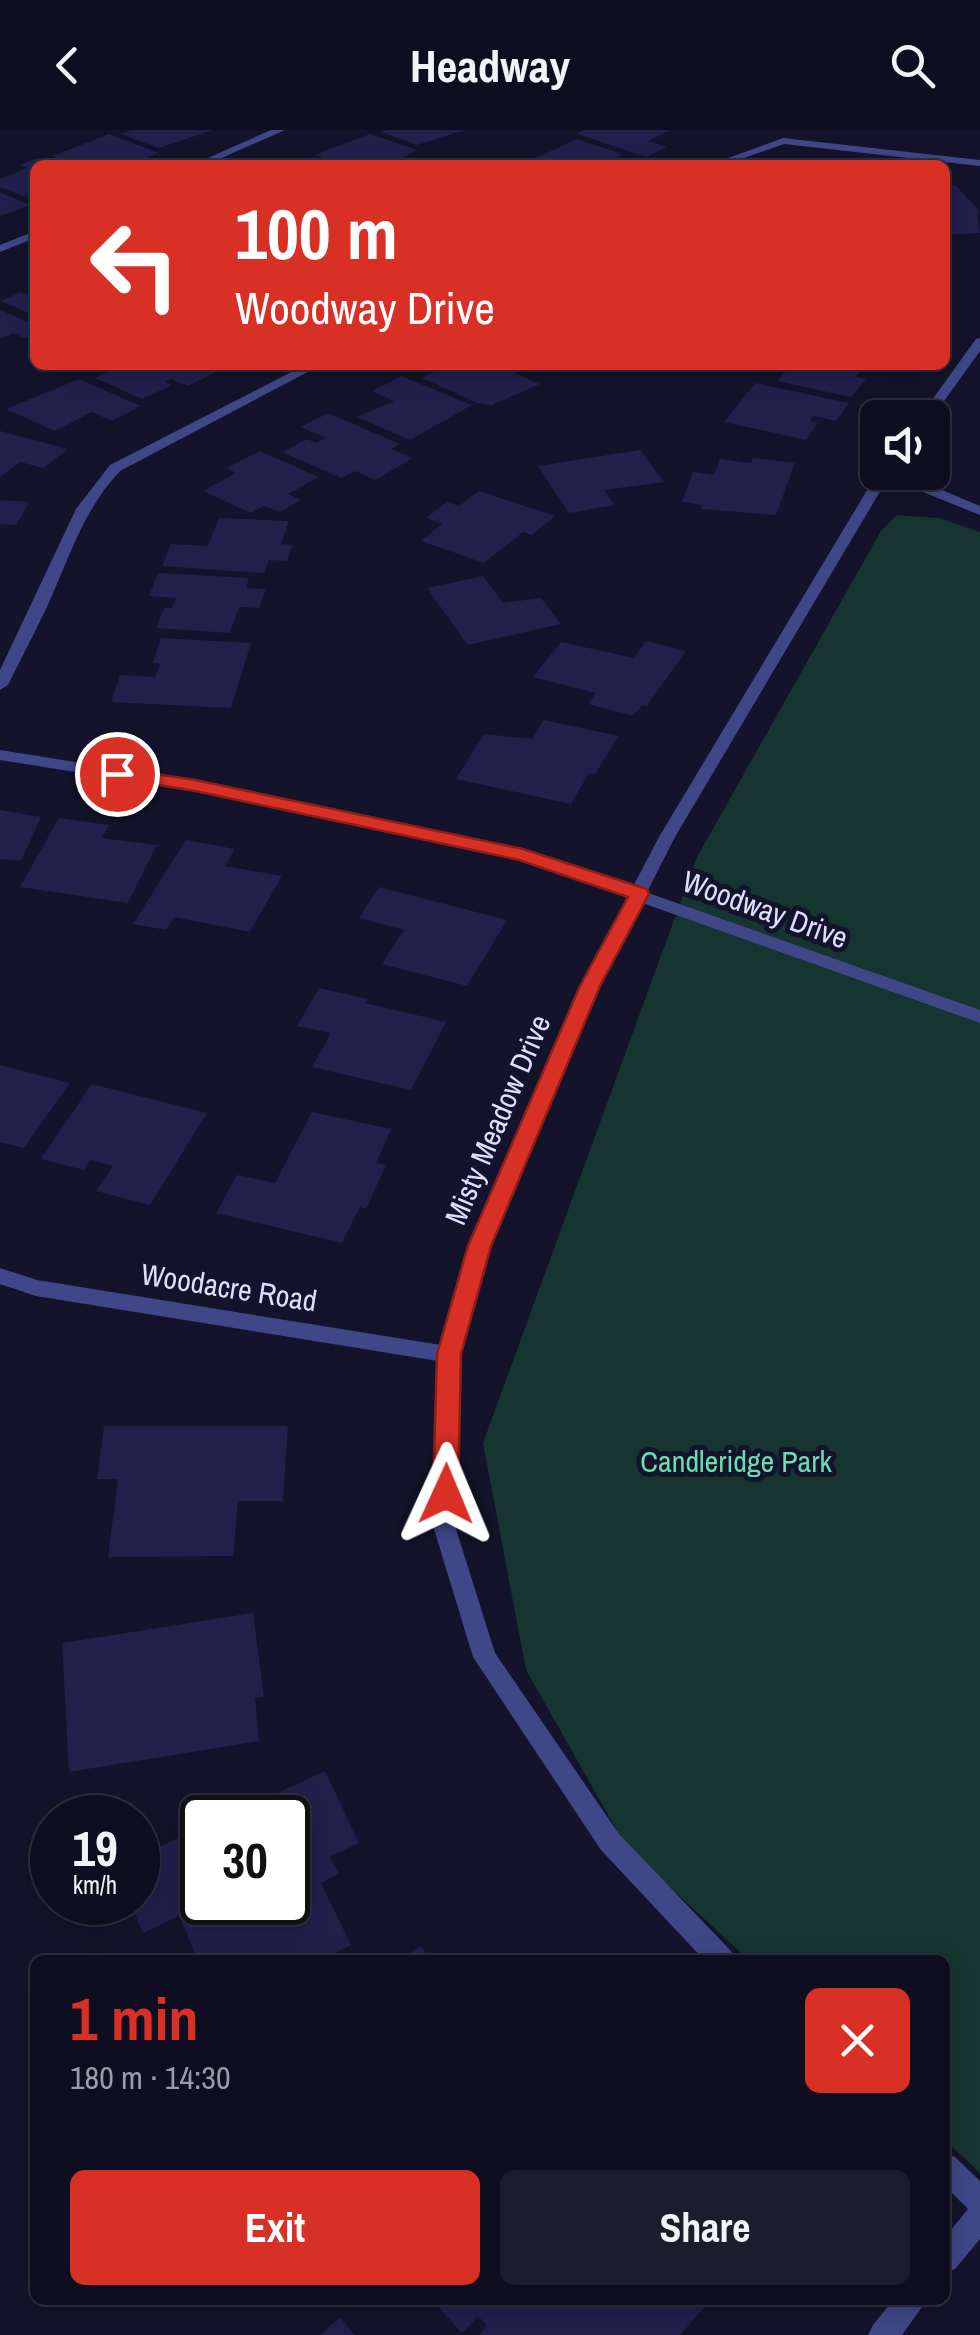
<!DOCTYPE html>
<meta charset="utf-8">
<style>
body{margin:0;font-family:"Archivo Narrow",sans-serif;background:#1c1c2d;color:#f1f3f6;height:100vh;display:flex;flex-direction:column;font-size:38px;white-space:nowrap}
*{box-sizing:border-box;margin:0}
p{font-size:32px;color:#9b9ca5}
.icon{flex:none;width:55px;height:55px;fill:none;stroke:currentColor;stroke-width:2;stroke-linecap:round;stroke-linejoin:round}
.map{position:relative;flex:1;overflow:hidden}
.panel{position:absolute;left:30px;top:1825px;width:920px;height:350px;display:flex;flex-direction:column;background:#0e0e20;border-radius:15px;box-shadow:0 5px 25px #0003,0 0 0 2px #2e2e3e}
.panel>*{flex:none}
.guide{position:absolute;left:30px;top:30px;width:920px;height:210px;border-radius:15px;box-shadow:0 5px 25px #0003,0 0 0 2px #2e2e3e;background:#d93025;color:#fff;overflow:hidden}
.tools{position:absolute;left:860px;top:270px;display:grid;gap:20px}
.tools a{display:grid;place-items:center;width:90px;height:90px;border-radius:15px;background:#0e0e20;box-shadow:0 5px 25px #0003,0 0 0 2px #2e2e3e;font-size:50px}
.speed{position:absolute;left:30px;top:1665px;display:flex;gap:20px;font-size:50px;font-weight:700;text-align:center}
.speed>*{display:grid;place-content:center;width:130px;height:130px;border-radius:50%;background:#0e0e20;box-shadow:0 5px 25px #0003,0 0 0 2px #2e2e3e;line-height:1}
.speed small{font-size:25px;font-weight:400}
.speed .limit{border:5px solid #111;border-radius:15px;background:#fff;color:#111}
.pin{position:absolute;display:grid;place-items:center;width:85px;height:85px;color:#fff;margin:-42px;border:5px solid #fff;border-radius:50%;box-shadow:0 2px 10px #0007}
.me{position:absolute;width:110px;margin:-55px;rotate:1deg;stroke-linejoin:round;filter:drop-shadow(0 0 8px #0008)}
.turn{display:flex;align-items:center;gap:35px;height:210px;padding:0 40px;font-size:45px}
.turn .icon{width:130px;height:130px;stroke-width:2.5}
.turn b{display:block;font-size:70px;line-height:85px}
.round{display:grid;place-items:center;flex:none;width:105px;height:105px;border-radius:15px;background:#1c1c2d}
.headline{display:flex;align-items:center;justify-content:space-between;height:170px;padding:0 40px}
h1{font-size:60px;font-weight:700;line-height:75px;color:#d93025}
.cta{display:flex;gap:20px;margin-top:auto;padding:20px 40px}
.cta a{flex:1;height:115px;border-radius:15px;background:#d93025;color:#fff;font-size:40px;font-weight:700;line-height:115px;text-align:center}
.cta a+a{background:#1c1c2d;color:#f1f3f6}
header{display:flex;justify-content:space-between;align-items:center;height:130px;padding:0 40px;background:#0e0e20;font-size:45px;font-weight:700}
.map>svg:first-child{display:block}
.green{fill:#163530}
.building{fill:#221f4b}
.lines{fill:none;stroke-linecap:round;stroke-linejoin:round}
.minor{fill:#404788;fill-rule:evenodd}
.tertiary{fill:#404788;fill-rule:evenodd}
.route{fill:#d93025;stroke:#8d1f18;stroke-width:2.5}
.labels{text-anchor:middle;stroke-width:10;stroke-linejoin:round;paint-order:stroke}
.street-label{font-size:30px;fill:#dedffe;stroke:#13132b}
.park-label{font-size:30px;fill:#6bddb0;stroke:#13132b}
</style>
<header><svg class="icon" aria-label="back" viewBox="0 0 24 24"><path d="M15 5l-7 7 7 7"/></svg>Headway<svg class="icon" aria-label="search" viewBox="0 0 24 24"><circle cx="10" cy="10" r="6"/><path d="M15 15l6 6"/></svg></header>
<div class="map">
<svg width="980" height="2205" viewBox="0 0 980 2205">
<rect width="100%" height="100%" fill="#13132b"/>
<polygon class="green" points="897,385 939,388 980,402 980,2043 945,2010 945,1830 749,1830 627,1718 526,1540 483,1313 697,727 881,401"/>
<g class="building">
<polygon points="131,0 213,0 159,18 121,4"/>
<polygon points="386,0 465,0 417,15 381,2"/>
<polygon points="584,0 671,0 648,11 667,17 646,27 577,4"/>
<polygon points="109,4 159,23 133,33 114,29 128,35 75,35 53,26"/>
<polygon points="370,4 417,20 389,35 342,35 314,25"/>
<polygon points="576,9 623,24 604,33 595,31 587,35 528,32"/>
<polygon points="37,28 61,35 35,35 35,64 26,67 0,57 0,49 27,38 19,35"/>
<polygon points="955,55 980,82 977,85 980,103 945,105 945,56"/>
<polygon points="0,62 9,66 31,75 0,86"/>
<polygon points="21,162 28,165 35,162 35,186 1,171"/>
<polygon points="0,180 33,194 29,196 35,198 35,204 24,208 13,203 0,209"/>
<polygon points="122,235 203,235 218,241 188,256 171,249 165,252 172,255 142,269 95,248"/>
<polygon points="448,235 531,235 514,243 540,254 492,275 478,273 422,248"/>
<polygon points="774,235 865,235 855,247 866,249 851,267 777,251 786,241 771,238"/>
<polygon points="401,246 472,275 410,310 357,287 394,271 372,261"/>
<polygon points="79,249 141,276 112,291 92,282 55,301 6,279"/>
<polygon points="755,253 849,273 836,291 813,286 809,291 818,293 806,310 724,292"/>
<polygon points="328,283 400,314 391,319 413,328 375,350 355,341 341,348 282,322 307,309 316,313 326,308 301,297"/>
<polygon points="0,301 68,319 43,338 20,332 0,347"/>
<polygon points="640,320 664,352 604,360 615,375 569,383 538,336"/>
<polygon points="260,321 319,347 288,364 301,370 280,382 264,376 251,383 203,361 236,343 226,338"/>
<polygon points="753,328 795,333 776,385 701,379 702,375 682,372 693,342 714,345 720,329 751,333"/>
<polygon points="479,361 555,386 532,405 523,402 484,433 421,411 442,394 426,388 447,372 459,376"/>
<polygon points="0,370 29,372 16,395 0,394"/>
<polygon points="219,388 289,391 281,414 292,415 287,431 269,430 264,443 162,436 171,414 208,416"/>
<polygon points="158,443 249,448 246,458 266,459 259,478 239,477 230,503 156,498 164,478 172,478 176,468 149,466"/>
<polygon points="483,446 503,473 541,468 561,494 468,515 427,458"/>
<polygon points="161,508 251,513 231,578 111,572 120,545 155,547 160,534 153,533"/>
<polygon points="646,511 686,521 647,576 642,575 633,586 588,574 596,563 533,547 561,512 634,528"/>
<polygon points="544,590 619,606 595,644 589,643 571,674 456,649 484,604 532,609"/>
<polygon points="0,680 41,687 21,731 0,729"/>
<polygon points="59,688 109,695 102,708 157,715 128,773 20,757"/>
<polygon points="186,710 235,719 225,736 282,746 250,802 174,787 166,800 133,794"/>
<polygon points="379,757 507,790 467,856 382,834 404,800 359,788"/>
<polygon points="319,858 368,869 365,873 446,892 411,960 312,937 331,903 297,896"/>
<polygon points="0,935 70,953 24,1018 0,1012"/>
<polygon points="92,954 207,983 150,1075 96,1061 113,1036 90,1030 84,1040 41,1029"/>
<polygon points="312,982 391,999 376,1033 386,1035 366,1079 360,1077 342,1113 216,1083 237,1045 275,1053"/>
<polygon points="104,1296 288,1296 283,1371 238,1371 233,1426 108,1427 118,1349 97,1349"/>
<polygon points="253,1483 264,1567 255,1568 259,1611 69,1642 62,1513"/>
<polygon points="325,1641 359,1713 330,1727 339,1743 321,1753 351,1815 320,1830 198,1830 179,1786 143,1803 130,1772 138,1772 138,1727 202,1697 202,1772 288,1772 288,1688 223,1688"/>
<polygon points="421,1816 430,1830 398,1830"/>
<polygon points="432,2170 711,2170 680,2205 479,2205 487,2196 478,2186 462,2203"/>
<polygon points="340,2187 354,2205 320,2205"/>
</g>
<g class="lines">
<g class="minor">
<polygon points="271,0 285,0 206,35 192,35"/>
<polygon points="783,8 980,30 980,36 784,14 724,35 709,35"/>
<polygon points="35,101 35,108 0,122 0,115"/>
<polygon points="980,208 980,221 932,288 919,288 976,209"/>
<path d="M305,235H321L120,341C88,375 74,414 56,456C42,490 24,522 8,555L0,560V540L76,379L110,335Z"/>
<polygon points="878,342 899,342 980,376 980,385 888,348 675,707 599,856 490,1116 460,1224 456,1399 495,1523 619,1704 731,1821 735,1830 704,1830 601,1720 473,1527 434,1399 438,1231 36,1166 0,1154 0,1138 37,1150 441,1215 470,1116 581,856 659,707"/>
<polygon points="945,2023 955,2027 980,2051 980,2109 955,2139 945,2143 945,2107 968,2079 945,2056"/>
<polygon points="893,2170 927,2170 902,2205 868,2205 873,2195"/>
</g>
<polygon class="tertiary" points="0,620 195,651 529,721 980,880 980,893 519,729 195,661 0,630"/>
</g>
<polygon class="route" points="117,638 195,650 523,719 647,759 649,764 600,856 491,1116 461,1224 458,1364 455,1371 446,1374 437,1371 433,1364 437,1224 468,1116 580,856 628,767 519,730 195,661 111,647 108,644"/>
<g class="labels">
<g class="street-label">
<text transform="translate(765 780) rotate(20)" y="10">Woodway Drive</text>
<text transform="translate(498 990) rotate(-67)" y="10">Misty Meadow Drive</text>
<text transform="translate(229 1158) rotate(9)" y="10">Woodacre Road</text>
</g>
<g class="park-label">
<text x="736" y="1342">Candleridge Park</text>
</g>
</g>
</svg>
<div class="tools">
<a><svg class="icon" aria-label="sound" viewBox="0 0 24 24"><path d="M4 9h4l5-4v14l-5-4H4zM17 9q2 3 0 6"/></svg></a>
</div>
<div class="speed"><div>19<small>km/h</small></div><div class="limit">30</div></div>
<div class="pin" style="left:117px;top:644px;background:#d93025"><svg class="icon" aria-label="arrive" viewBox="0 0 24 24"><path d="M6 21V4h12l-3 4 3 4H6"/></svg></div>
<svg class="me" style="left:446px;top:1364px" viewBox="-20 -20 40 40"><path d="M0-17L14 15 0 8-14 15z" fill="#d93025" stroke="#fff" stroke-width="4"/></svg>
<div class="guide">
<div class="turn"><svg class="icon" aria-label="left" viewBox="0 0 24 24"><path d="M17 20v-9H6M10 6l-5 5 5 5"/></svg><div><b>100 m</b>Woodway Drive</div></div>
</div>
<section class="panel">
<div class="headline"><div><h1>1 min</h1><p>180 m · 14:30</p></div><a class="round" style="background:#d93025;color:#fff"><svg class="icon" aria-label="close" viewBox="0 0 24 24"><path d="M6 6l12 12M18 6L6 18"/></svg></a></div>
<div class="cta"><a>Exit</a><a>Share</a></div>
</section>
</div>
